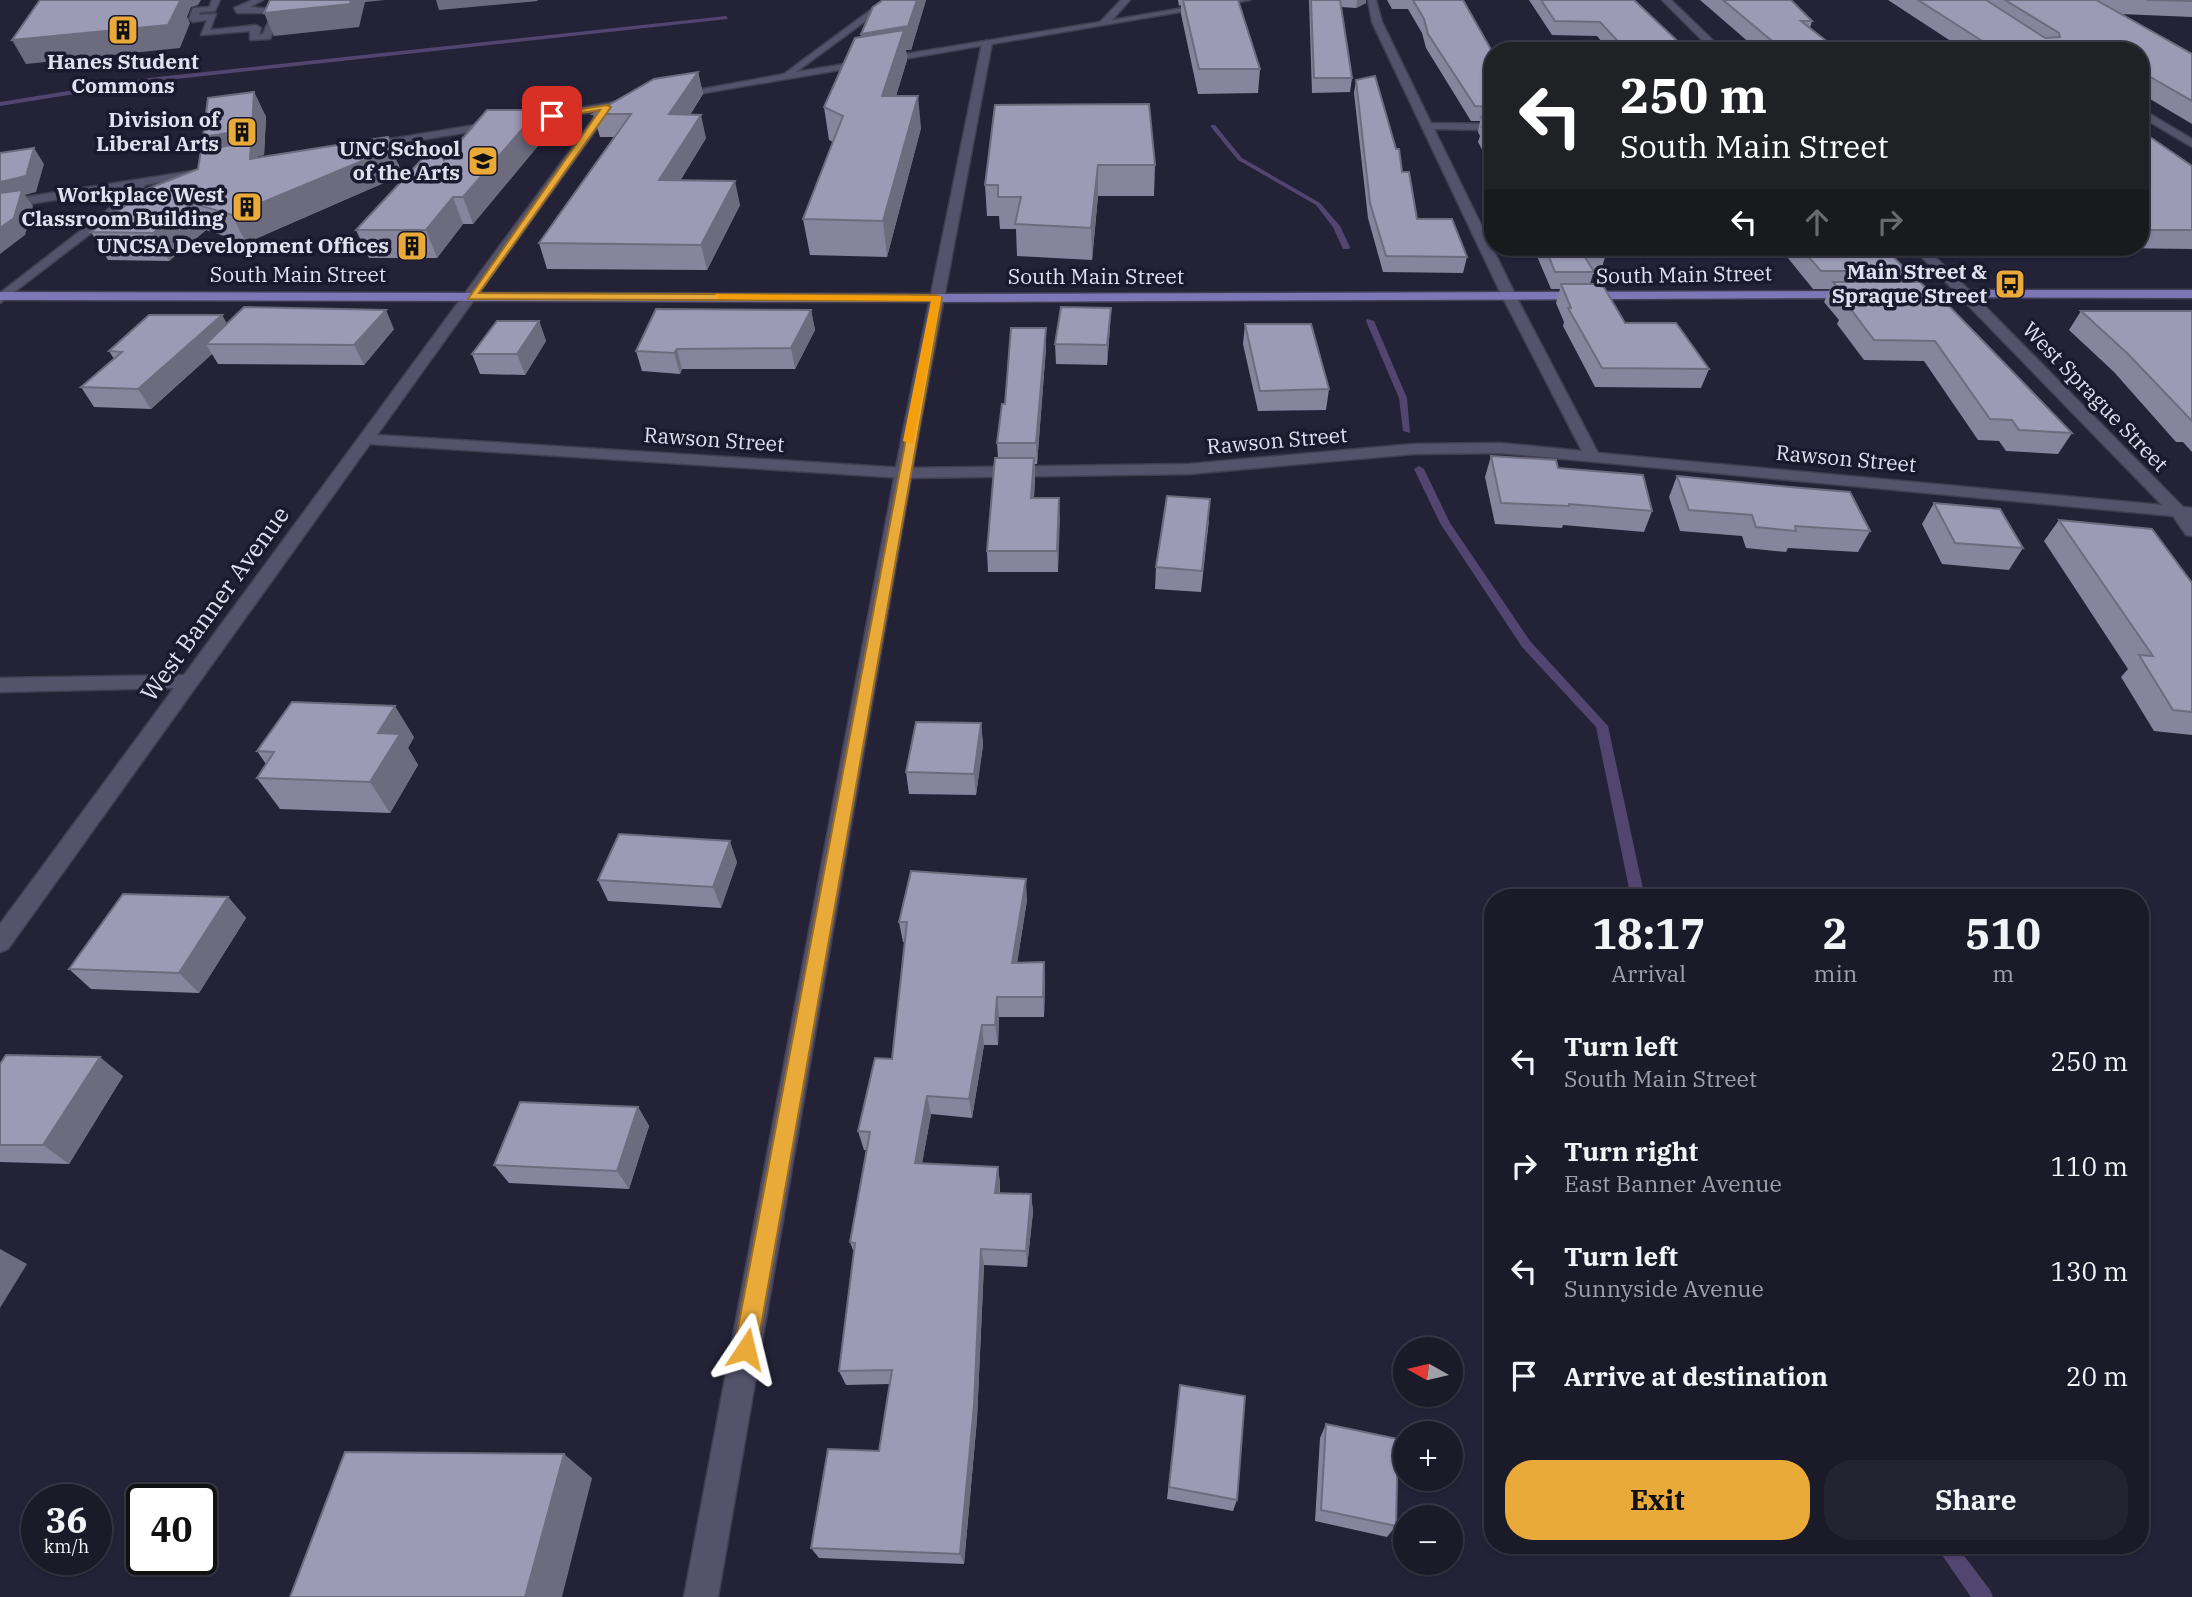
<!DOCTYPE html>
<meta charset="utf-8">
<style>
body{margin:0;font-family:"IBM Plex Serif",serif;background:#242331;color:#f1f3f6;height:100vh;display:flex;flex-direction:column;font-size:26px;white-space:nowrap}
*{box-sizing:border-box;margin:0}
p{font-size:23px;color:#a0a1a8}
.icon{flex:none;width:38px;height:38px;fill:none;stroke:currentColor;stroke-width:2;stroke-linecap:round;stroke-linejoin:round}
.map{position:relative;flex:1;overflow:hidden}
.side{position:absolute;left:1484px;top:889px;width:665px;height:665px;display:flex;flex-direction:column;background:#1b1a29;border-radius:28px;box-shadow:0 2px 5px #0004,0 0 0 2px #393846}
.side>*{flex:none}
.top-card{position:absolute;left:1484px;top:42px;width:665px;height:214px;border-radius:28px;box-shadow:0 2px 5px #0004,0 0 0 2px #393846;background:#202124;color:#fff;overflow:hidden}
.needle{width:46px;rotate:278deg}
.fabs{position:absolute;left:1393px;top:1337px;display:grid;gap:14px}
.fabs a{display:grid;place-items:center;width:70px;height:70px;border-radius:50%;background:#1b1a29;box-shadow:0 2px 5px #0004,0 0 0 2px #393846;font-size:35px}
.speed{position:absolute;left:21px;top:1484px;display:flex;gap:14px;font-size:35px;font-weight:700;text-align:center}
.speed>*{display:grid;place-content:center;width:91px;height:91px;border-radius:50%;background:#1b1a29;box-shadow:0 2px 5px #0004,0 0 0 2px #393846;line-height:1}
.speed small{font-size:18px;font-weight:400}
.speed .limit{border:4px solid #111;border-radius:10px;background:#fff;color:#111}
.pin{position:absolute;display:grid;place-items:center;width:60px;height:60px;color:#fff;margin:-30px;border-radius:14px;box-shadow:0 4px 10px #0006}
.me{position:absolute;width:77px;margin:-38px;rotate:10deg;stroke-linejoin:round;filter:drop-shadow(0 0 5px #0008)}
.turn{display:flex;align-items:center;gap:24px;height:147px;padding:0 21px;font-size:32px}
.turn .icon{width:91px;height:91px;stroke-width:2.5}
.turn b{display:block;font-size:49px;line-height:60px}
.lanes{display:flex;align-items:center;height:66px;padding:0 21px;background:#0003;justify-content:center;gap:35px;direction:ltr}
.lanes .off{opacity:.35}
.eta{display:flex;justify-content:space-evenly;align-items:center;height:119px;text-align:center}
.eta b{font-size:42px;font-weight:700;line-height:49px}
.primary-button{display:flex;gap:14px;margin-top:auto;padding:14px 21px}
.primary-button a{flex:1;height:80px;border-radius:28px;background:#eaaa39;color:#111;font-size:28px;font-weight:700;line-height:80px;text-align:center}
.primary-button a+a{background:#242331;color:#f1f3f6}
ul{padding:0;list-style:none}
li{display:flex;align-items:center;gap:21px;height:105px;padding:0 21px}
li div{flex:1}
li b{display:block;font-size:26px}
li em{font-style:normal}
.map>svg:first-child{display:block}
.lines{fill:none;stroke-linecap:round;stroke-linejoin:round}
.stream{fill:#524670;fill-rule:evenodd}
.street-casing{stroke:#413e50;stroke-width:3}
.secondary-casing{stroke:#413e50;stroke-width:3}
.primary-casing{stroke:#413e50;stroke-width:3}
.street{fill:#54536b;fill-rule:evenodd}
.secondary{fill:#54536b;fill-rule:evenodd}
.primary{fill:#7d77b7;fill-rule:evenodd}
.wall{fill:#86859d}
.shaded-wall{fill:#6d6c7f}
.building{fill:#9c9bb6;stroke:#6d6c7f;stroke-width:2}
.route{fill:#eaaa39;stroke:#986e25;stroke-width:2}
.slow{fill:#f59e0b}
.labels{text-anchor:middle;stroke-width:7;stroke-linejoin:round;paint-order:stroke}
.far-poi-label{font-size:21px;font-weight:bold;fill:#e1e0ef;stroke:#1b192d;text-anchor:end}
.far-street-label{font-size:21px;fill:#e1e0ef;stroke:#1b192d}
.street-label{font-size:24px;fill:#e1e0ef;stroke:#1b192d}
</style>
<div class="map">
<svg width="2192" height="1597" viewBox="0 0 2192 1597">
<rect width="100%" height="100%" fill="#242237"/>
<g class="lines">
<g class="stream">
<polygon points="726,16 728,19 149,82 0,106 0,102 149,78"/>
<polygon points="1211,125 1215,125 1242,158 1320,203 1340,226 1350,247 1349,249 1343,249 1333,227 1316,205 1238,160 1211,127"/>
<polygon points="1367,319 1374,321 1407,398 1410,433 1403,431 1399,398 1366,321"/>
<polygon points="1419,466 1424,469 1450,523 1530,641 1608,726 1645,898 1631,898 1596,727 1522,647 1440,523 1414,469"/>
<polygon points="1935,1545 1956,1545 1990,1590 1993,1597 1971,1597"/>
</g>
<g class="street-casing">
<g id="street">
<polygon points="212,0 220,0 215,11 200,12 199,15 216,14 210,30 256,25 261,28 259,35 263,34 272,13 237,13 234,8 252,0 263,0 250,7 282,10 270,39 250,40 250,31 201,35 207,20 193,22 189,19 193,8 209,7"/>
<polygon points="884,0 894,0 796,72 1100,22 1121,0 1130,0 1112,20 1230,0 1250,0 675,98 670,95 784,74"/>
<polygon points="1368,0 1376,0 1382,22 1431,123 1493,124 1493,130 1434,129 1517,298 1598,453 2162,505 1960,297 1958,294 1965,290 1970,291 2183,507 2192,508 2192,536 2186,535 2173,516 1500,453 1414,454 1189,474 904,478 370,444 8,949 0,952 0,924 174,688 0,692 0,678 184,675 599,111 364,149 359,146 360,144 633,99 638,102 611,109 377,435 904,468 1189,464 1414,444 1500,443 1582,451 1503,298 1372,22"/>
<polygon points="2140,108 2192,139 2192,147 2140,116"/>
<polygon points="205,169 211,172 209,174 145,185 137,198 0,303 0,293 128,194 132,187 0,209 0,201"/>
</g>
</g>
<g class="secondary-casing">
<g id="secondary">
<polygon points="1662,0 1671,0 1724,51 1713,51"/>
<polygon points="987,40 992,43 919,431 718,1597 684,1597 903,431 982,43"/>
<polygon points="1912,247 1925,247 1970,291 1970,297 1960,297"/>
</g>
</g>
<g class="primary-casing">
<g id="primary">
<polygon points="1904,290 2192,290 2192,298 1899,297 1897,294"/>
<polygon points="1854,291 1861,295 1859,298 937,302 0,300 0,292 937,294"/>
</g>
</g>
<use href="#street" class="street"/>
<use href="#secondary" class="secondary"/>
<use href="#primary" class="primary"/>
</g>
<g class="wall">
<polygon points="883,0 926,0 911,50 906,50 907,60 896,96 921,128 887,257 810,255 803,219 833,142 829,140 824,107 861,37 861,34"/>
<polygon points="1178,0 1238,0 1260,69 1258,93 1198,94 1181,14 1181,5 1179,6"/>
<polygon points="1309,0 1366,0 1366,3 1356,8 1341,7 1352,78 1350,92 1312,93"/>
<polygon points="1387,0 1463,0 1493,53 1493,177 1485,163 1486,157 1478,142 1480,136 1478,132 1480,121 1471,121 1426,48 1422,33 1408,9 1392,9"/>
<polygon points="1529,0 1634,0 1688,51 1610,51 1597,36 1552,35"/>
<polygon points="1700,0 1791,0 1812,21 1810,28 1839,51 1759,51"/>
<polygon points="1888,0 2192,0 2192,17 2121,14 2192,54 2192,124 2140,93 2140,51 1966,51"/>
<polygon points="698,72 703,94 690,115 706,138 680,181 740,205 707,270 547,269 539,243 614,137 600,137 593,114"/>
<polygon points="1356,80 1402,172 1417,219 1467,257 1463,273 1383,272 1368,218 1354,93"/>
<polygon points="254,92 266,117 264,155 258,156 258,157 398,163 402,175 246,243 206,230 169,261 108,260 91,232 198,169 208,149 203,137"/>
<polygon points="995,105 1155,165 1154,196 1098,196 1092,260 1017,256 1016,229 1000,229 999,216 987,216 985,185"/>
<polygon points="539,110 547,135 473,224 463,224 437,258 369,258 356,230 444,159"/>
<polygon points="2140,130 2192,166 2192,249 2023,247 2140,247"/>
<polygon points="1533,247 1600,247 1605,257 1600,275 1593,274 1590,284 1625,323 1709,369 1701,388 1595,387 1563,326 1564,322 1556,303 1560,289 1551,289"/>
<polygon points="1779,247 1884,247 1907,271 1902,282 1944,306 2072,433 2058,454 2006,451 1999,441 1978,440 1924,361 1864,360 1837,324 1839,320 1824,302 1830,289 1813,289"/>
<polygon points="811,310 815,330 795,369 682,369 680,374 642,371 636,351"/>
<polygon points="2081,311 2192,311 2192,452 2183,442 2176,442 2114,372 2069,330"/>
<polygon points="222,315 227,324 394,329 364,365 218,364 212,354 151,409 94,407 81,387 114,359 109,351"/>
<polygon points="539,321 546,341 525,375 480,374 472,354"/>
<polygon points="1245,324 1329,389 1326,410 1258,411 1243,344"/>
<polygon points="1110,327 1107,365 1056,364 1055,344"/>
<polygon points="1046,348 1037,464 1035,464 1035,479 1034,498 1059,498 1058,572 988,572 987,551 998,458 997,443 1005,404"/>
<polygon points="1491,456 1558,468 1652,511 1644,532 1563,525 1562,528 1495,524 1485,477"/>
<polygon points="1677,476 1870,531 1858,552 1788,548 1786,552 1746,548 1742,536 1680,531 1669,497"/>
<polygon points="1934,503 2023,548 2009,570 1942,564 1922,524"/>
<polygon points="1209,520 1201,592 1155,589 1156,567"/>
<polygon points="2059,520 2192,583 2192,735 2154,731 2121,677 2128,669 2044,541"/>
<polygon points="981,723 983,745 976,795 909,794 906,772"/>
<polygon points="414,737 408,748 418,765 390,813 280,809 257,778 266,764 257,751"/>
<polygon points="737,862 721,908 608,901 598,880"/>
<polygon points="228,897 246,918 199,993 91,989 69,969"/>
<polygon points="1027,900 1017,963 1044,962 1045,983 1044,1017 999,1017 998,1045 984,1045 972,1118 931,1114 922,1163 998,1167 1000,1184 1000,1193 1031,1194 1033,1212 1027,1267 984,1265 977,1419 964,1564 819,1558 811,1548 879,1451 890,1384 846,1385 839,1371 854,1253 850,1242 867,1150 864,1150 858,1131 892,1059 905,942 903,942 899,922"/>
<polygon points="0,1064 123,1076 69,1164 0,1162"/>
<polygon points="638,1107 649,1126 629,1189 509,1183 494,1165"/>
<polygon points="1180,1385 1237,1500 1233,1511 1167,1499"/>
<polygon points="1326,1424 1396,1526 1387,1537 1315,1521 1320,1438"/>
</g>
<g class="shaded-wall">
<polygon points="177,0 201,0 198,5 191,7 187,17 190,23 180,48 26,64 12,40"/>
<polygon points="351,0 385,0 365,2 359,27 274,36 264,13"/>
<polygon points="436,0 537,0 538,1 439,10"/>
<polygon points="917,0 926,0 911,50 906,50 907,60 886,128 864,57 861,34"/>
<polygon points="1357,0 1366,0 1366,3 1356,8"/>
<polygon points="698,72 703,94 675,137 669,114"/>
<polygon points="254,92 266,117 264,155 258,156 263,168 216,163 203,137"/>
<polygon points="918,96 921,128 887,257 883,221"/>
<polygon points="539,110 547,135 473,224 463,197"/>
<polygon points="701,115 706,138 665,205 659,180"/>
<polygon points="388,137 402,175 246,243 232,215"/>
<polygon points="34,148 44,164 36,192 25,195 33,206 25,235 0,254 0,182"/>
<polygon points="1098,165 1098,196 1092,260 1091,228"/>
<polygon points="735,181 740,205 707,270 701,245"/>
<polygon points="453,197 463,224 437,258 426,230"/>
<polygon points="192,203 206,230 169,261 153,233"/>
<polygon points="1111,308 1110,327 1107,365 1107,345"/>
<polygon points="386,310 394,329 364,365 354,345"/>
<polygon points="811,310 815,330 795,369 791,348"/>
<polygon points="222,315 233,335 206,344 212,354 151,409 138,389"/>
<polygon points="539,321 546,341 525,375 517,354"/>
<polygon points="1046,328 1046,348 1037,464 1036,443"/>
<polygon points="677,349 682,369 680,374 674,353"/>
<polygon points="1034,458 1035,479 1032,519 1031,498"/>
<polygon points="1059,498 1060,519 1058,572 1057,551"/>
<polygon points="395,706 414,737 408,748 418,765 390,813 370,782 378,733"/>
<polygon points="981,723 983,745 976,795 974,774"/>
<polygon points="730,841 737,862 721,908 713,887"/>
<polygon points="1026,879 1027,900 1014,983 1012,963"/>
<polygon points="228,897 246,918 199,993 179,973"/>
<polygon points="1044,962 1045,983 1044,1017 1043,997"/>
<polygon points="997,997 999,1017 998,1045 995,1025"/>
<polygon points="982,1025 984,1045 972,1118 969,1099"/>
<polygon points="100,1057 123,1076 69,1164 43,1145"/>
<polygon points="927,1096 931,1114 919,1181 915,1163"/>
<polygon points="638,1107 649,1126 629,1189 617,1171"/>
<polygon points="998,1167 1000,1184 998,1210 995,1193"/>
<polygon points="1031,1194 1033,1212 1027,1267 1026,1251"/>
<polygon points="0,1249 27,1264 0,1308"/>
<polygon points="981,1249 984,1265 977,1419 964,1564 960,1554"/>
<polygon points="564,1454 592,1478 562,1597 525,1597"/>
</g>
<g class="building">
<polygon points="40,0 179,0 180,1 168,25 12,40"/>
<polygon points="270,0 351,0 350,4 264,13"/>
<polygon points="883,0 917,0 908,26 861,34 873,7"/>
<polygon points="1183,0 1238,0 1260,69 1199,69"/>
<polygon points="1311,0 1340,0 1352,78 1314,78"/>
<polygon points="1413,0 1463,0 1493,53 1493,107 1475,106 1428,34 1424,19"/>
<polygon points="1541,0 1634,0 1688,51 1627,51 1600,22 1555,21"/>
<polygon points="1723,0 1791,0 1812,21 1801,21 1839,51 1784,51"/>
<polygon points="1918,0 1986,0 2045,38 2060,37 2059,33 2005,0 2096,0 2192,54 2192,101 2140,71 2140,51 2105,51 2100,48 2099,51 1998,51"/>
<polygon points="2147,0 2192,0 2192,1"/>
<polygon points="904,30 882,96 918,96 883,221 803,219 843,116 824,107 855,38"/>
<polygon points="698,72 669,114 701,115 659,180 735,181 701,245 539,243 631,114 593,114 654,79"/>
<polygon points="1375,76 1396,149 1399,149 1402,172 1409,172 1417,219 1452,219 1467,257 1386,256 1370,203 1356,80"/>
<polygon points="254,92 252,129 203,137 208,98"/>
<polygon points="1149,104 1155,165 1098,165 1091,228 1015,224 1021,197 998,197 998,185 985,185 995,105"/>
<polygon points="487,110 539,110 463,197 453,197 426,230 356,230 437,143 444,160"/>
<polygon points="1481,117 1493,117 1493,146 1482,127 1487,127"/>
<polygon points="2140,130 2192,166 2192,230 2140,230"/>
<polygon points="388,137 391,149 232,215 192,203 153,233 91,232 147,189 198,169 201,150 251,142 250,159"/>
<polygon points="1488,147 1493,147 1493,155"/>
<polygon points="34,148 26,176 0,182 0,153"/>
<polygon points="22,190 14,218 0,228 0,193"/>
<polygon points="1545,247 1600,247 1605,257 1585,257 1594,272 1555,272"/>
<polygon points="1800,247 1884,247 1907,271 1821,271"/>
<polygon points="1833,282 1920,282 1944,306 1949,306 2072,433 2019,430 2012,420 1990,419 1935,341 1874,340 1847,304 1851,304"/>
<polygon points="1561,284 1602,284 1625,323 1676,323 1709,369 1602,368 1568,308 1571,308"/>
<polygon points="244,307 386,310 354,345 206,344"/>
<polygon points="1061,307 1111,308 1107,345 1055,344"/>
<polygon points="656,309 811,310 791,348 677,349 674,353 636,351"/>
<polygon points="2081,311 2192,311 2192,421 2127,353"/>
<polygon points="149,315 222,315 138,389 81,387 122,352 109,351"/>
<polygon points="497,321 539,321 517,354 472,354"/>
<polygon points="1245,324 1311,324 1329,389 1260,391"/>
<polygon points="1011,328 1046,328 1036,443 997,443 1002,404 1005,404"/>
<polygon points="1491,456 1556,460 1558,468 1643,475 1652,511 1569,504 1569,506 1501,503"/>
<polygon points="995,458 1034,458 1031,498 1059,498 1057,551 987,551"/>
<polygon points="1677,476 1790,487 1850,492 1870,531 1795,526 1796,531 1756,527 1752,515 1689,510"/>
<polygon points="1167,496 1210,499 1202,571 1156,567"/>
<polygon points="1934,503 2000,509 2023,548 1955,543"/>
<polygon points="2059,520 2152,529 2192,583 2192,712 2173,710 2139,655 2153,656"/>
<polygon points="292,702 395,706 378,733 400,734 370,782 257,778 274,752 257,751"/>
<polygon points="916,722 981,723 974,774 906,772"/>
<polygon points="619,834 730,841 713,887 598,880"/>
<polygon points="911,871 1026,879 1012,963 1044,962 1043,997 997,997 995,1025 982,1025 969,1099 927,1096 915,1163 998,1167 995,1193 1031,1194 1026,1251 981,1249 974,1405 960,1554 811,1548 828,1449 879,1451 892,1370 839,1371 855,1243 850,1242 870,1132 858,1131 875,1058 892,1059 907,922 899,922"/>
<polygon points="123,894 228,897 179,973 69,969"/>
<polygon points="6,1055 100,1057 43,1145 0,1145 0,1064"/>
<polygon points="520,1102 638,1107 617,1171 494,1165"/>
<polygon points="1180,1385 1245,1396 1237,1500 1169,1487"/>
<polygon points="1326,1424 1398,1439 1396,1526 1321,1510"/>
<polygon points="345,1452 564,1454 525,1597 290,1597"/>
</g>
<polygon class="route" points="607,105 611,107 479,293 937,295 942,298 757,1349 753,1357 746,1360 738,1357 734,1349 932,301 468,299 600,110 552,118 550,114"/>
<polygon class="slow" points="715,294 941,296 913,444 903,441 931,301 719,299"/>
<defs>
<g id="building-square" transform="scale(1.575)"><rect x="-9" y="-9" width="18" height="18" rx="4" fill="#eaaa39" stroke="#1b192d"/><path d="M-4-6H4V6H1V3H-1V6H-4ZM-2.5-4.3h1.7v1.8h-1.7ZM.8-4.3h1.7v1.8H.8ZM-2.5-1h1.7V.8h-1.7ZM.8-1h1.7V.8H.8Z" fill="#111"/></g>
<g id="university-square" transform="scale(1.575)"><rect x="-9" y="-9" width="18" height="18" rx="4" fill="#eaaa39" stroke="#1b192d"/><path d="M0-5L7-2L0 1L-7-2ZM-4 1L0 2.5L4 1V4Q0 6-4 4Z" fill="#111"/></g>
<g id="bus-square" transform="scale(1.575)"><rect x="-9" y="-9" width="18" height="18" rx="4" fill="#eaaa39" stroke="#1b192d"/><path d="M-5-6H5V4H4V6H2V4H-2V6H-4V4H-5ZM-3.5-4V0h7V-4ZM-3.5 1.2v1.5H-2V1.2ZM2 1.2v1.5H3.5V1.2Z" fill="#111"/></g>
</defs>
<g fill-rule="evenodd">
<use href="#building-square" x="123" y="30"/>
<use href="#building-square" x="242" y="132"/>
<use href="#university-square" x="483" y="161"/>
<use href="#building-square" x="247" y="207"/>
<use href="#building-square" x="412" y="246"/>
<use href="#bus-square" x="2010" y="284"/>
</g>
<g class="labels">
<g class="far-poi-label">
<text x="123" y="69" text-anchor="middle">Hanes Student<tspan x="123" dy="24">Commons</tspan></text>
<text x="219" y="127">Division of<tspan x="219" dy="24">Liberal Arts</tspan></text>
<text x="460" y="156">UNC School<tspan x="460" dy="24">of the Arts</tspan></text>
<text x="224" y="202">Workplace West<tspan x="224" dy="24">Classroom Building</tspan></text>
<text x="389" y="253">UNCSA Development Offices</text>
<text x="1987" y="279">Main Street &amp;<tspan x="1987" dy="24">Spraque Street</tspan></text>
</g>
<g class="far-street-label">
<text x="298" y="282">South Main Street</text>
<text transform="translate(1684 275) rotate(-1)" y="7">South Main Street</text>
<text x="1096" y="284">South Main Street</text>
<text transform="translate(2095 397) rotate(46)" y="7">West Sprague Street</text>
<text transform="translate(714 440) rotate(4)" y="7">Rawson Street</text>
<text transform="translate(1277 441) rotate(-5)" y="7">Rawson Street</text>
<text transform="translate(1846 459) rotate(5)" y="7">Rawson Street</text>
</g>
<g class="street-label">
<text transform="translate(215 604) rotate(-54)" y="8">West Banner Avenue</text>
</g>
</g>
</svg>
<div class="fabs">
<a><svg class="needle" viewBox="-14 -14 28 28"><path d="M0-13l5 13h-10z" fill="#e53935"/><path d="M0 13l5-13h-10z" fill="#a0a1a8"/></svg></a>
<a>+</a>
<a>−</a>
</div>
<div class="speed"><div>36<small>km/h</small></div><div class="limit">40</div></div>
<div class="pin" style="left:552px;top:116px;background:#d93025"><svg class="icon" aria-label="arrive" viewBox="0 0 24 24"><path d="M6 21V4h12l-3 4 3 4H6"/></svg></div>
<svg class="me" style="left:746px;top:1349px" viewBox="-20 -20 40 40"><path d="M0-17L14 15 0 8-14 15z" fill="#eaaa39" stroke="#fff" stroke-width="4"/></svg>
<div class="top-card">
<div class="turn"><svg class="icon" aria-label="left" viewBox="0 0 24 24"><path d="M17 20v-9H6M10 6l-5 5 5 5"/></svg><div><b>250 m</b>South Main Street</div></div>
<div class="lanes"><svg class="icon" aria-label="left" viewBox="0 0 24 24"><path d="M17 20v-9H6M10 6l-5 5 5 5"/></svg><svg class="icon off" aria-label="ahead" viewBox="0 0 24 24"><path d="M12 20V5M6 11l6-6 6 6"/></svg><svg class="icon off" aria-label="right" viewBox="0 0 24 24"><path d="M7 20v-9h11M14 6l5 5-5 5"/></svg></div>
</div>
<section class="side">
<div class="eta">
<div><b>18:17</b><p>Arrival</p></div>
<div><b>2</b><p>min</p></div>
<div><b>510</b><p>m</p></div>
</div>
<ul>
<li><svg class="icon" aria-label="left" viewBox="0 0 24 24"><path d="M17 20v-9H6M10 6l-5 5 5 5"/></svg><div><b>Turn left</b><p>South Main Street</p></div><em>250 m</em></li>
<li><svg class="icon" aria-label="right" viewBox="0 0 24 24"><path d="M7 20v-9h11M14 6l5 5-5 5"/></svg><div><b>Turn right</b><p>East Banner Avenue</p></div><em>110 m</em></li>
<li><svg class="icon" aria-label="left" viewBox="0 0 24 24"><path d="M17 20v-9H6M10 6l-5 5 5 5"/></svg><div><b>Turn left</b><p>Sunnyside Avenue</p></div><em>130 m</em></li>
<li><svg class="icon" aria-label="arrive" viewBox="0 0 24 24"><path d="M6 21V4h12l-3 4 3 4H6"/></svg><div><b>Arrive at destination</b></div><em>20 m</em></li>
</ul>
<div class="primary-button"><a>Exit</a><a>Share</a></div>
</section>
</div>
